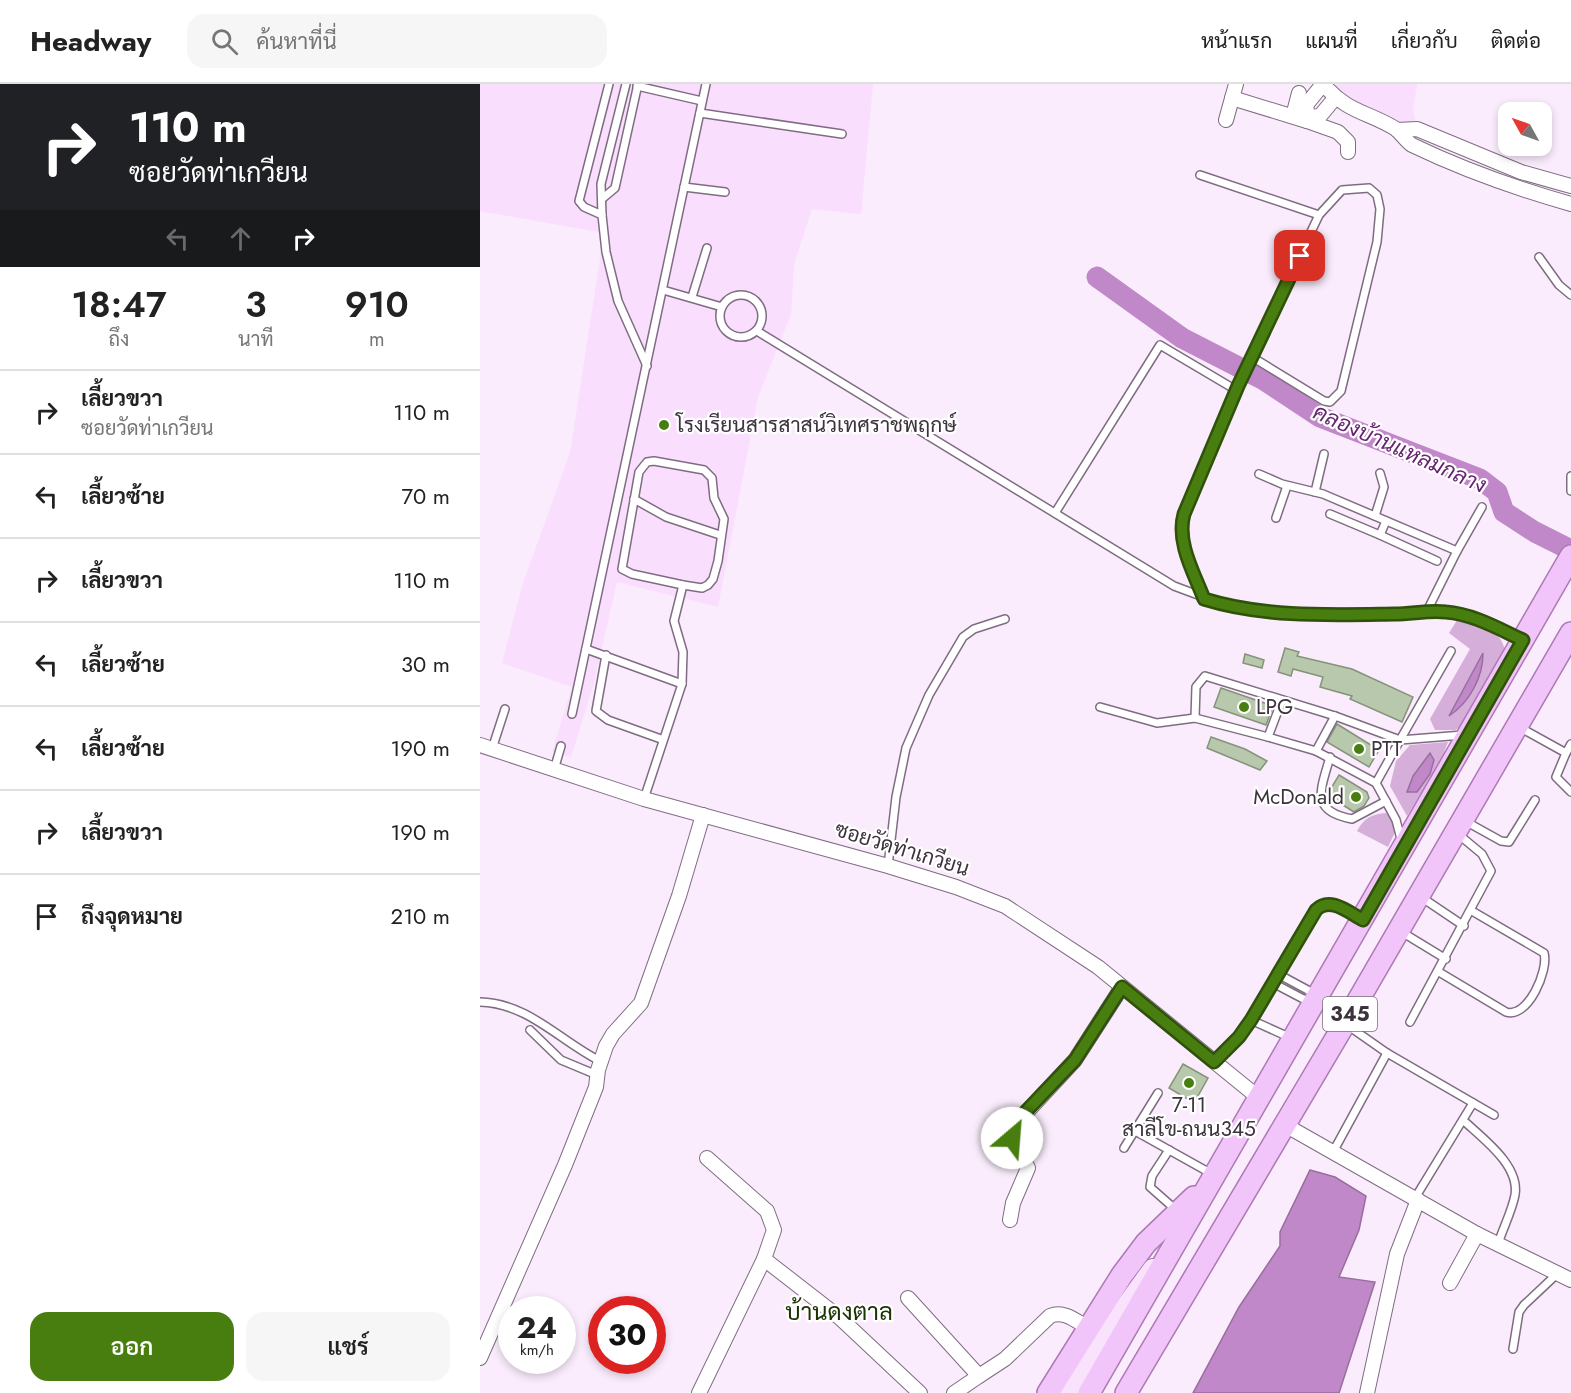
<!DOCTYPE html>
<html lang="th">
<meta charset="utf-8">
<style>
body{margin:0;font-family:Jost,Sarabun,sans-serif;background:#f6f6f6;color:#222;height:100vh;display:flex;flex-direction:column;font-size:22px;white-space:nowrap}
*{box-sizing:border-box;margin:0}
p{font-size:20px;color:#767676}
.icon{flex:none;width:33px;height:33px;fill:none;stroke:currentColor;stroke-width:2;stroke-linecap:round;stroke-linejoin:round}
.map{position:relative;flex:1;overflow:hidden}
.drawer{display:flex;flex-direction:column;background:#fff;width:480px}
.drawer>*{flex:none}
.top-card{background:#202124;color:#fff;overflow:hidden}
.needle{width:39px;rotate:310deg}
.fabs{position:absolute;left:1018px;top:18px;display:grid;gap:12px}
.fabs a{display:grid;place-items:center;width:54px;height:54px;border-radius:12px;background:#fff;box-shadow:0 3px 9px #0003;font-size:30px}
.speed{position:absolute;left:18px;top:1212px;display:flex;gap:12px;font-size:30px;font-weight:700;text-align:center}
.speed>*{display:grid;place-content:center;width:78px;height:78px;border-radius:50%;background:#fff;box-shadow:0 3px 9px #0003;line-height:1}
.speed small{font-size:15px;font-weight:400}
.speed .limit{border:9px solid #d22;background:#fff;color:#111}
.pin{position:absolute;display:grid;place-items:center;width:51px;height:51px;color:#fff;margin:-26px;border-radius:12px;box-shadow:0 3px 9px #0006}
.me{position:absolute;width:66px;margin:-33px;rotate:27deg;stroke-linejoin:round;filter:drop-shadow(0 0 4px #0008)}
.turn{display:flex;align-items:center;gap:21px;height:126px;padding:0 30px;font-size:27px}
.turn .icon{width:78px;height:78px;stroke-width:2.5}
.turn b{display:block;font-size:42px;line-height:51px}
.lanes{display:flex;align-items:center;height:57px;padding:0 30px;background:#0003;justify-content:center;gap:30px;direction:ltr}
.lanes .off{opacity:.35}
.eta{display:flex;justify-content:space-evenly;align-items:center;height:102px;text-align:center}
.eta b{font-size:36px;font-weight:600;line-height:42px}
.action{display:flex;gap:12px;margin-top:auto;padding:12px 30px}
.action a{flex:1;height:69px;border-radius:18px;background:#487d0f;color:#fff;font-size:24px;font-weight:600;line-height:69px;text-align:center}
.action a+a{background:#f6f6f6;color:#222}
ul{padding:0;list-style:none}
li{display:flex;align-items:center;gap:18px;height:84px;padding:0 30px;border-top:2px solid #e0e0e0}
li div{flex:1}
li b{display:block;font-size:22px}
li em{font-style:normal}
header{display:flex;align-items:center;gap:36px;box-sizing:border-box;height:84px;padding:0 30px;background:#fff;border-bottom:2px solid #e0e0e0}
header strong{font-size:28px}
nav{display:flex;gap:33px;margin-inline-start:auto;font-size:21px}
.search{width:420px;height:54px;background:#f6f6f6;display:flex;align-items:center;gap:15px;box-sizing:border-box;padding:0 21px;border-radius:18px;color:#767676;font-size:22px}
main{display:flex;flex:1;min-height:0}
.map>svg:first-child{display:block}
.built{fill:#f9defd}
.green{fill:#d5aeda}
.water{fill:#c088c8;stroke:#986e9e;stroke-width:1.5}
.lines{fill:none;stroke-linecap:round;stroke-linejoin:round}
.river{stroke:#c088c8;stroke-width:21}
.building{fill:#b7c8ac;stroke:#84937a;stroke-width:1.5}
.lane-casing{stroke:#7f6c82;stroke-width:10}
.street-casing{stroke:#7f6c82;stroke-width:16}
.secondary-casing{stroke:#7f6c82;stroke-width:22}
.primary-casing{stroke:#ad79b5;stroke-width:24}
.lane{stroke:#fff;stroke-width:7}
.street{stroke:#fff;stroke-width:14}
.secondary{stroke:#f9e2fc;stroke-width:20}
.primary{stroke:#f2c5fa;stroke-width:21}
.route-casing{stroke:#2f510a;stroke-width:15}
.route{stroke:#487d0f;stroke-width:10}
.poi-dot{fill:#487d0f;stroke:#fff;stroke-width:2}
.labels{text-anchor:middle;stroke-width:4.5;stroke-linejoin:round;paint-order:stroke}
.shield{fill:#fff;stroke:#767077;stroke-width:1.5}
.shield-label{font-size:20px;font-weight:bold;fill:#3c333d}
.poi-label{font-size:21px;fill:#3c333d;stroke:#fff;text-anchor:start}
.street-label{font-size:21px;fill:#3c333d;stroke:#fff}
.water-label{font-size:22px;font-style:italic;fill:#672472;stroke:#fff}
.quarter-label{font-size:24px;fill:#1a3302;stroke:#fff}
</style>
<header>
<strong>Headway</strong>
<div class="search"><svg class="icon" aria-label="search" viewBox="0 0 24 24"><circle cx="10" cy="10" r="6"/><path d="M15 15l6 6"/></svg>ค้นหาที่นี่</div>
<nav><a>หน้าแรก</a><a>แผนที่</a><a>เกี่ยวกับ</a><a>ติดต่อ</a></nav>
</header>
<main>
<section class="drawer">
<div class="top-card">
<div class="turn"><svg class="icon" aria-label="right" viewBox="0 0 24 24"><path d="M7 20v-9h11M14 6l5 5-5 5"/></svg><div><b>110 m</b>ซอยวัดท่าเกวียน</div></div>
<div class="lanes"><svg class="icon off" aria-label="left" viewBox="0 0 24 24"><path d="M17 20v-9H6M10 6l-5 5 5 5"/></svg><svg class="icon off" aria-label="ahead" viewBox="0 0 24 24"><path d="M12 20V5M6 11l6-6 6 6"/></svg><svg class="icon" aria-label="right" viewBox="0 0 24 24"><path d="M7 20v-9h11M14 6l5 5-5 5"/></svg></div>
</div>
<div class="eta">
<div><b>18:47</b><p>ถึง</p></div>
<div><b>3</b><p>นาที</p></div>
<div><b>910</b><p>m</p></div>
</div>
<ul>
<li><svg class="icon" aria-label="right" viewBox="0 0 24 24"><path d="M7 20v-9h11M14 6l5 5-5 5"/></svg><div><b>เลี้ยวขวา</b><p>ซอยวัดท่าเกวียน</p></div><em>110 m</em></li>
<li><svg class="icon" aria-label="left" viewBox="0 0 24 24"><path d="M17 20v-9H6M10 6l-5 5 5 5"/></svg><div><b>เลี้ยวซ้าย</b></div><em>70 m</em></li>
<li><svg class="icon" aria-label="right" viewBox="0 0 24 24"><path d="M7 20v-9h11M14 6l5 5-5 5"/></svg><div><b>เลี้ยวขวา</b></div><em>110 m</em></li>
<li><svg class="icon" aria-label="left" viewBox="0 0 24 24"><path d="M17 20v-9H6M10 6l-5 5 5 5"/></svg><div><b>เลี้ยวซ้าย</b></div><em>30 m</em></li>
<li><svg class="icon" aria-label="left" viewBox="0 0 24 24"><path d="M17 20v-9H6M10 6l-5 5 5 5"/></svg><div><b>เลี้ยวซ้าย</b></div><em>190 m</em></li>
<li><svg class="icon" aria-label="right" viewBox="0 0 24 24"><path d="M7 20v-9h11M14 6l5 5-5 5"/></svg><div><b>เลี้ยวขวา</b></div><em>190 m</em></li>
<li><svg class="icon" aria-label="arrive" viewBox="0 0 24 24"><path d="M6 21V4h12l-3 4 3 4H6"/></svg><div><b>ถึงจุดหมาย</b></div><em>210 m</em></li>
</ul>
<div class="action"><a>ออก</a><a>แชร์</a></div>
</section>
<div class="map">
<svg width="1091" height="1309" viewBox="0 0 1091 1309">
<rect width="100%" height="100%" fill="#faecfc"/>
<g class="built">
<polygon points="0,0 393,0 381,130 332,125 314,180 311,230 278,313 238,523 137,498 114,599 91,673 72,668 92,603 22,579 42,502 90,369 124,149 0,127"/>
<polygon points="843,0 937,0 933,26 937,45 875,27"/>
</g>
<g class="green">
<path d="M979,533C998,541 1023,545 1025,568L983,642L975,646H955L950,635L990,565L969,549Z"/>
<polygon points="968,658 961,676 927,732 910,702 916,677 930,661"/>
<path d="M906,729L911,732L916,746L908,763L877,747C884,734 892,730 906,729Z"/>
</g>
<g class="water">
<path d="M1003,569C1003,593 990,618 969,632Z"/>
<polygon points="950,669 954,676 950,690 937,708 927,708 933,692"/>
<polygon points="830,1086 855,1093 886,1112 879,1146 859,1193 895,1198 859,1309 713,1309 759,1223 800,1162 800,1148"/>
</g>
<g class="lines">
<polyline class="river" points="617,193 702,254 784,296 840,333 1000,395 1017,408 1024,428 1055,448 1091,466"/>
</g>
<g class="building">
<polygon points="805,564 819,568 817,572 872,585 933,613 922,638 870,615 872,612 840,603 843,593 813,585 811,592 798,588"/>
<polygon points="765,570 784,576 782,584 763,579"/>
<polygon points="741,604 793,622 786,641 734,623"/>
<polygon points="857,640 899,666 889,683 847,658"/>
<polygon points="731,653 765,665 787,677 780,686 727,664"/>
<polygon points="859,691 887,708 889,714 884,722 874,728 847,711"/>
<polygon points="703,980 728,994 714,1019 689,1004"/>
</g>
<g class="lines">
<g class="lane-casing">
<g id="lane">
<polyline points="146,0 121,100 122,131 126,168 138,217 167,282"/>
<polyline points="157,2 222,17"/>
<polyline points="220,29 362,50"/>
<polyline points="720,91 839,131"/>
<polyline points="204,103 245,108"/>
<polyline points="123,114 135,104 158,0"/>
<polyline points="122,131 104,123 99,117 129,0"/>
<polyline points="1059,173 1079,201 1091,211"/>
<polyline points="183,206 242,223"/>
<circle cx="261" cy="232" r="21"/>
<polyline points="212,213 227,164"/>
<polyline points="277,247 694,502 753,524 786,529 968,528 994,534 1041,555"/>
<polygon points="174,377 224,386 232,394 234,414 244,435 238,477 233,495 228,501 222,504 203,501 152,490 142,485 159,388 167,378"/>
<polyline points="779,390 802,400 843,410 977,467 947,527"/>
<polyline points="1091,392 1091,407"/>
<polyline points="835,408 844,370"/>
<polyline points="154,415 186,433 240,451"/>
<polyline points="575,429 680,261 756,306"/>
<polyline points="850,430 900,451 906,437"/>
<polyline points="895,432 904,403 900,389"/>
<polyline points="796,434 807,402"/>
<polyline points="900,451 957,477"/>
<polyline points="977,467 1002,423"/>
<path d="M724,515C714,489 696,458 704,430L758,302L839,131L862,106L889,104L897,111L900,125L897,158L861,307L850,318L844,317L772,273"/>
<polyline points="106,565 202,600"/>
<polyline points="126,571 116,627 128,636 181,655"/>
<polyline points="620,623 677,639 715,634 788,653 836,667 896,699"/>
<polyline points="92,630 226,0"/>
<polyline points="715,634 716,603 725,592 855,632 920,656 971,567"/>
<polyline points="1039,643 1086,669 1076,693 1091,708"/>
<polyline points="788,653 802,616"/>
<polyline points="12,665 25,625"/>
<polyline points="836,667 855,632"/>
<polyline points="1086,669 1091,660"/>
<path d="M850,673C841,705 829,727 872,735L906,717"/>
<polyline points="74,686 81,662"/>
<polyline points="164,715 202,600 203,568 194,537 203,501"/>
<polyline points="985,737 1021,757 1029,758 1055,716"/>
<polyline points="921,755 916,736 896,699 920,656 983,651"/>
<polyline points="408,782 416,713 426,664 449,611 483,553 494,545 525,535"/>
<polyline points="941,813 984,842"/>
<polyline points="920,847 966,875"/>
<path d="M959,888L1026,928C1048,935 1069,886 1064,869L992,827"/>
<polyline points="798,890 835,910"/>
<polyline points="793,899 831,919"/>
<path d="M0,918C48,919 80,957 120,977"/>
<polyline points="771,936 811,954"/>
<polyline points="930,938 1011,787 1002,770 978,750"/>
<polyline points="867,941 907,969 1014,1031"/>
<polyline points="50,946 81,976 117,991"/>
<path d="M734,978L760,953L771,936L836,826C850,813 866,827 881,835"/>
<path d="M983,1036C1002,1054 1040,1081 1035,1111C1032,1127 1023,1144 1018,1160"/>
<polyline points="655,1047 732,1090"/>
<polyline points="644,1064 678,1009"/>
<polyline points="689,1066 672,1092 670,1103 696,1126"/>
<polyline points="853,1068 907,969"/>
<polyline points="935,1114 993,1019"/>
<polyline points="1033,1265 1039,1228 1044,1221 1078,1189"/>
</g>
</g>
<g class="street-casing">
<g id="street">
<polyline points="752,14 827,37 828,33"/>
<path d="M855,14L840,32L828,33L826,21L843,0C869,30 887,27 916,45C922,50 926,57 932,61C982,85 1038,105 1091,120"/>
<polyline points="813,32 819,9"/>
<polyline points="746,36 756,0"/>
<polyline points="827,37 858,48 868,58 868,68"/>
<polyline points="917,46 937,45 1041,88 1091,102"/>
<polyline points="0,661 164,715 408,782 476,803 525,822 618,883 779,1014"/>
<polyline points="805,1041 997,1150 1091,1196"/>
<polyline points="530,1136 533,1119 548,1084 532,1054 531,1045 595,976 642,903"/>
<polyline points="284,1175 360,1234 440,1309"/>
<polyline points="970,1199 997,1150"/>
<path d="M428,1214L499,1292L525,1275L570,1232C584,1226 596,1237 608,1244"/>
<polyline points="0,1274 85,1081 116,1003 118,986 126,962 133,950 161,919 199,812 223,731"/>
<polyline points="219,1309 284,1175 294,1146 287,1127 227,1074"/>
<polyline points="474,1309 499,1292"/>
<polyline points="887,1309 917,1170 938,1116"/>
</g>
</g>
<g class="secondary-casing">
<polyline id="secondary" points="588,1309 623,1254 673,1185"/>
</g>
<g class="primary-casing">
<g id="primary">
<polyline points="568,1309 642,1191 666,1159 714,1113"/>
<polyline points="609,1309 1091,472"/>
<polyline points="646,1309 865,939 1091,549"/>
</g>
</g>
<use href="#lane" class="lane"/>
<use href="#street" class="street"/>
<use href="#secondary" class="secondary"/>
<use href="#primary" class="primary"/>
</g>
<g class="lines">
<g class="route-casing">
<path id="route" d="M532,1054L533,1041L595,976L642,903L734,978L759,953L771,936L836,826C850,812 868,828 883,836L1043,556C1019,545 993,530 966,528C949,526 932,530 915,530C852,531 785,534 724,515C714,489 696,458 704,430L758,302L820,172"/>
</g>
<use href="#route" class="route"/>
</g>
<g class="poi-dot">
<circle cx="184" cy="341" r="6"/>
<circle cx="764" cy="623" r="6"/>
<circle cx="879" cy="665" r="6"/>
<circle cx="876" cy="713" r="6"/>
<circle cx="709" cy="999" r="6"/>
</g>
<g class="labels">
<rect class="shield" x="843" y="913" width="54" height="34" rx="4.5"/>
<g class="shield-label">
<text x="870" y="937">345</text>
</g>
<g class="poi-label">
<text x="196" y="348">โรงเรียนสารสาสน์วิเทศราชพฤกษ์</text>
<text x="776" y="630">LPG</text>
<text x="891" y="672">PTT</text>
<text x="864" y="720" text-anchor="end">McDonald</text>
<text x="709" y="1028" text-anchor="middle">7-11<tspan x="709" dy="24">สาลีโข-ถนน345</tspan></text>
</g>
<g class="street-label">
<text transform="translate(422 765) rotate(17)" y="7">ซอยวัดท่าเกวียน</text>
</g>
<g class="water-label">
<text transform="translate(920 364) rotate(24)" y="8">คลองบ้านแหลมกลาง</text>
</g>
<g class="quarter-label">
<text x="359" y="1236">บ้านดงตาล</text>
</g>
</g>
</svg>
<div class="fabs">
<a><svg class="needle" viewBox="-14 -14 28 28"><path d="M0-13l5 13h-10z" fill="#e53935"/><path d="M0 13l5-13h-10z" fill="#767676"/></svg></a>
</div>
<div class="speed"><div>24<small>km/h</small></div><div class="limit">30</div></div>
<div class="pin" style="left:820px;top:172px;background:#d93025"><svg class="icon" aria-label="arrive" viewBox="0 0 24 24"><path d="M6 21V4h12l-3 4 3 4H6"/></svg></div>
<svg class="me" style="left:532px;top:1054px" viewBox="-20 -20 40 40"><circle r="19" fill="#fff"/><path d="M0-13L10 11 0 6-10 11z" fill="#487d0f"/></svg>
</div>
</main>
